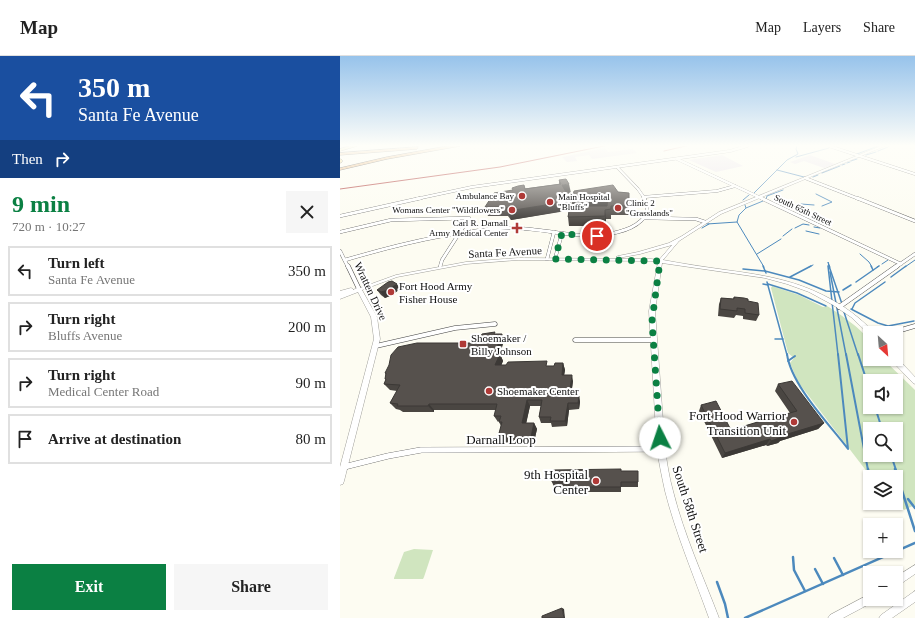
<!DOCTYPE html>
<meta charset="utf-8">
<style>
body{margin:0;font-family:Georgia,serif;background:#f6f6f6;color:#222;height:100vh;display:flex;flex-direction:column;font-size:15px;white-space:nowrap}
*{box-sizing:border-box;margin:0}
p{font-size:13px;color:#767676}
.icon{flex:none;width:22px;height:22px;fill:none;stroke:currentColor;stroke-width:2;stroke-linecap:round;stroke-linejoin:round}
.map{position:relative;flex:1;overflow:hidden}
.drawer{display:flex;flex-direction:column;background:#fff;width:340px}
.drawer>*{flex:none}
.guide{background:#1a4fa0;color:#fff;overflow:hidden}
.needle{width:26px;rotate:154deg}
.tools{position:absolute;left:523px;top:270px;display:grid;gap:8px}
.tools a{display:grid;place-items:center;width:40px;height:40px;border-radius:0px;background:#fff;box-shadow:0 1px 3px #0004;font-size:20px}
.pin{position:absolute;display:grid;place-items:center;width:34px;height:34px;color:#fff;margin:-17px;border:2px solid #fff;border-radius:50%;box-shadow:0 1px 4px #0007}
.me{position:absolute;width:44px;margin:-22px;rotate:356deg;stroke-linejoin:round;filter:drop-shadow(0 0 3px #0008)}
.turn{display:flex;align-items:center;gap:14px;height:84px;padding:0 12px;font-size:18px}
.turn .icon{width:52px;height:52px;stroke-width:2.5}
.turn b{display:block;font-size:28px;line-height:34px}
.then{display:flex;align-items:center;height:38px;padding:0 12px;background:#0003;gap:8px;font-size:15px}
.round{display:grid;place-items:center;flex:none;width:42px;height:42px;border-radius:0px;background:#f6f6f6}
.headline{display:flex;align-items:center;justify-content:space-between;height:68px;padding:0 12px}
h1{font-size:24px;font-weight:600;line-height:30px;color:#0b8043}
.primary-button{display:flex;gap:8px;margin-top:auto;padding:8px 12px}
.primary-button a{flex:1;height:46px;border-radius:0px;background:#0b8043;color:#fff;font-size:16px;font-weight:600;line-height:46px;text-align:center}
.primary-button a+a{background:#f6f6f6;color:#222}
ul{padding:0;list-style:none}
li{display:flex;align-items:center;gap:12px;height:50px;margin:0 8px 6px;padding:0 4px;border:2px solid #e0e0e0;border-radius:0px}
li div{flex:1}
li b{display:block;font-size:15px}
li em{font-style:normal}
header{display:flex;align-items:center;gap:24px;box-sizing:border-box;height:56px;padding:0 20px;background:#fff;border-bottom:1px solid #e0e0e0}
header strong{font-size:19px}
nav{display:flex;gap:22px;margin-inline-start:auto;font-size:14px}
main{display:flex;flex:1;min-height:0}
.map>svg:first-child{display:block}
.industrial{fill:#ece5ec}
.green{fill:#d0e5bf;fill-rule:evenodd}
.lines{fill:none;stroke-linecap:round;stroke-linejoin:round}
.stream-far3{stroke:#4c89bd;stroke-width:1}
.stream-far2{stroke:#4c89bd;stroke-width:1.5}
.stream-far1{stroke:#4c89bd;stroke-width:2}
.stream{stroke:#4c89bd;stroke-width:2.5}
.minor-far3-casing{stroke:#424242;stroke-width:3}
.minor-far2-casing{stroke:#424242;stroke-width:3.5}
.minor-far1-casing{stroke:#424242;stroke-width:5}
.minor-casing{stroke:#424242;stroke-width:6}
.tertiary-casing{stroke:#424242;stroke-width:0.5}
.primary-casing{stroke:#202020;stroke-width:1}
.motorway-casing{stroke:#202020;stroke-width:1}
.minor-far3{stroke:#fff;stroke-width:2.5}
.minor-far2{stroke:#fff;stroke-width:3}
.minor-far1{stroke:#fff;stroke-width:4}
.minor{stroke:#fff;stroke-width:5.5}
.tertiary{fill:#fff;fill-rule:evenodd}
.primary{fill:#e8d578;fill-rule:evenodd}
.motorway{fill:#e3aa6b;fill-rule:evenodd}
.rail{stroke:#af3a37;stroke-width:1}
.wall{fill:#4a4642}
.shaded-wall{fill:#3c3936}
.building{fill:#56514d;stroke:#3c3936}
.route{stroke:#0b8043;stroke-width:7;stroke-dasharray:0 12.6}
.poi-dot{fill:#af3a37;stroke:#fff;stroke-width:1.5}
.labels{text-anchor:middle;stroke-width:4;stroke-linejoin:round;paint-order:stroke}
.far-poi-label{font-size:9px;fill:#0f0f0f;stroke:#fff;text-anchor:end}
.far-street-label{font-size:9px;fill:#0f0f0f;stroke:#fff}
.street-label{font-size:11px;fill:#0f0f0f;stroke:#fff}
.poi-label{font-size:11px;fill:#0f0f0f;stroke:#fff;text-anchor:start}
.near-poi-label{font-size:13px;fill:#0f0f0f;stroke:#fff;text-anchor:end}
.near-street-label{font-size:13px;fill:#0f0f0f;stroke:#fff}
</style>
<header>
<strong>Map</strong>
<nav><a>Map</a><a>Layers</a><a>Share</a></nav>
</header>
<main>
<section class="drawer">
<div class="guide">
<div class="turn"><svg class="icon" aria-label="left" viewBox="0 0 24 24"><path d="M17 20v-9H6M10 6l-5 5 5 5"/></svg><div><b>350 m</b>Santa Fe Avenue</div></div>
<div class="then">Then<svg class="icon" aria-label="right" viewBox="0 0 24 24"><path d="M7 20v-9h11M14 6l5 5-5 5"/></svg></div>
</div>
<div class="headline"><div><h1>9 min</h1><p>720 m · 10:27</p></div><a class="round"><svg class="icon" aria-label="close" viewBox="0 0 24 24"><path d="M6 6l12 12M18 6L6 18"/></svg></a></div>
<ul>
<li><svg class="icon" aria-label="left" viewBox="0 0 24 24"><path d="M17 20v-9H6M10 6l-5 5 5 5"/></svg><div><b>Turn left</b><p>Santa Fe Avenue</p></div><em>350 m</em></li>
<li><svg class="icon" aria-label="right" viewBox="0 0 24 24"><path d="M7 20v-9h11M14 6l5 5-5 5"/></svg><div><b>Turn right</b><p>Bluffs Avenue</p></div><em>200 m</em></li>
<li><svg class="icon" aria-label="right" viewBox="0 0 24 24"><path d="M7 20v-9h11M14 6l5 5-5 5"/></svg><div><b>Turn right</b><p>Medical Center Road</p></div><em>90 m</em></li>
<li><svg class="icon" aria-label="arrive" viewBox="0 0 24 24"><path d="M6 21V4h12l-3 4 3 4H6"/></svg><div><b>Arrive at destination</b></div><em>80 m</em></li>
</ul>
<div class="primary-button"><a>Exit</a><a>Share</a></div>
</section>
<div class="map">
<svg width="575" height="562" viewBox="0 0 575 562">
<rect width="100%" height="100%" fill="#fdfcf2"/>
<g class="industrial">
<polygon points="265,92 268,96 292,93 297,97 252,103 249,99 235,101 237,105 227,106 222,101"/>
<polygon points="382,99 403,110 376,116 349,104"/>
<polygon points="470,99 481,103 495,108 484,112 464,105 455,108 450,106"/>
</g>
<g class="green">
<path d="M432,230L459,239L483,251L487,250C497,256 527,276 530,287C531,291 530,298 530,303H543L575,334V449L564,454L559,447H556V421H531L458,326L450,307L454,302L448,297L431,232ZM530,325H556V351H530ZM530,373H556V399H530Z"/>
<polygon points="74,493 93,494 84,521 83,523 54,523 54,522 64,496"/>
</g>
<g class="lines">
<g class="stream-far3">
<polyline points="538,95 548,91"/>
<polyline points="517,98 538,90"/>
<polyline points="526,99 536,96"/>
<polyline points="456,101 489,92"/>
<polyline points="511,105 517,103"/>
<polyline points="507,107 510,106"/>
<polyline points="502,109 505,108"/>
<polyline points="437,114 464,121"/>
<polyline points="482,117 500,110"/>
<polyline points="473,121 478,119"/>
<polyline points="414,137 447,104 458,98 456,93 457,90"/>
<polyline points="476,138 492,146 482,150"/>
<polyline points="426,143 427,140 443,134"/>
<polyline points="403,144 409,139"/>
<polyline points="461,148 474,149"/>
<polyline points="405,149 406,152 399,159 397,166 424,211"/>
<polyline points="406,152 423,145"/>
<polyline points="367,168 397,166"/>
<polyline points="474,171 480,172"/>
<polyline points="362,172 369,168"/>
<polyline points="455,172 463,168 469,169"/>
<polyline points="466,175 479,178"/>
<polyline points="443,180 452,173"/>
<polyline points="417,198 441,183"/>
<polyline points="520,198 529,206 532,211"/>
<polyline points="542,208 548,204"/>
<polyline points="469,211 473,209"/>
<polyline points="489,211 488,206 490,211"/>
<polyline points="537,211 539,210"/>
<polyline points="565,211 575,204"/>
</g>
<g class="stream-far2">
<polyline points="423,210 426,217"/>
<polyline points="488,210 498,299"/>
<polyline points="489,210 502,248"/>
<polyline points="531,210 533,214"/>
<polyline points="403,213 425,215"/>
<polyline points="425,215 459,224 486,235 499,236"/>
<polyline points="490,216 506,299"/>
<polyline points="450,221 471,210"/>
<polyline points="551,221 566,210"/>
<polyline points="427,226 447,299"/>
<polyline points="516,226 539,210"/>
<polyline points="423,228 428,229"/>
<polyline points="428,228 457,237 486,250"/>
<polyline points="503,234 511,229"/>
<polyline points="511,253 538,267 548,270 574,265"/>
<polyline points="512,253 515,247 545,226"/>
<polyline points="504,256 518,299"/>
<polyline points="435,283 443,283"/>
</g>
<g class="stream-far1">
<path d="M447,298C451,329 489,368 508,393L498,298"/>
<polyline points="506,298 528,414"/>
<polyline points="518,298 530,335"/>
<polyline points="448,305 455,300"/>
<polyline points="535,351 542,373"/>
<polyline points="551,399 556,414"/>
</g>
<g class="stream">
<polyline points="528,413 530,425"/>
<polyline points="555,413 575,475"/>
<polyline points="568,443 575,452"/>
<polyline points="453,501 454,514 465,535"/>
<polyline points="494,502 503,519"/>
<polyline points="475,513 483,528"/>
<polyline points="377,526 385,548 388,562"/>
<polyline points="405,562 575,487"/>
</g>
<g class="minor-far3-casing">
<g id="minor-far3">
<polyline points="489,90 575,118"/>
<polyline points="337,103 423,143"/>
<polyline points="277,111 298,133 305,143"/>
<polyline points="465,122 519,143"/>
<polyline points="303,141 377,135 395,130"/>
<polyline points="76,143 132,131 390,95 407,90"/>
</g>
</g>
<g class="minor-far2-casing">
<g id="minor-far2">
<polyline points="421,142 561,208"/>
<polyline points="517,142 575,165"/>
<polyline points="0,160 81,142"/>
<polyline points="304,162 356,163 365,166"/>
<polyline points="0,176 51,164 129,162 102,204 100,211"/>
<polyline points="0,195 8,211"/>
<polyline points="207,203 214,176"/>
<polyline points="215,203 222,177"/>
<path d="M5,204C56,189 119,173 172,172C207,172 244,186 278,176C294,172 315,161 304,142"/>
<polyline points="556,211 575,198"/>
</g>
</g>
<g class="minor-far1-casing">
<g id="minor-far1">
<polyline points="8,210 19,233"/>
<polyline points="499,251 557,210"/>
<polyline points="551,277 575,270"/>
<polyline points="235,284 313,284"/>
<polyline points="36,290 115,272 155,268"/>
</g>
</g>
<g class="minor-casing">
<polyline id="minor" points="4,411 48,400 81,394 321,393"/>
</g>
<g class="tertiary-casing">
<g id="tertiary">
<path d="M541,90H545L381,158L339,185L323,204C344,208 365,211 386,214C431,220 465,226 504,251C514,258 526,267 534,277H530V279L529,278L511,261L493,249L469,236L447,228L425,222L322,207L315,255L325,393C327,407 329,421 333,435C344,479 363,520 379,562H369C354,520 336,478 325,435C322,421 319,407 317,393L309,255L318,206L311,205L178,204L126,208L57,221L22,234L37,261L40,283L4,425L3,428L0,429V411L34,283L31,261L18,236L0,243V239L6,237L0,239V235L11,232L13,233V234L17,232H20L56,219L126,206L178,202L311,203L319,204L332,189L300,198L278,202L276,201L278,200L298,196L329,187L342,180L379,156Z"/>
<polygon points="556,301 575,321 575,328 573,327 552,305 551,303 556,303"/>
<polygon points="575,509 575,518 556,531 556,521"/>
<polygon points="575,535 575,546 552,562 539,562 541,559 572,537"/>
<polygon points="530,538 530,543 535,543 533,546 503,562 488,562 490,559"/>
</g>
</g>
<g class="primary-casing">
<g id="primary">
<polygon points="10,90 17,90 0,95 0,93"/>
<polygon points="0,103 2,104 2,106 0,107"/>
</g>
</g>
<g class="motorway-casing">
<g id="motorway">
<polygon points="108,90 120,90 47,103 0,114 0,112 47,101"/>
<polygon points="78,91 77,93 0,99 0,97"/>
</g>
</g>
<use href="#minor-far3" class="minor-far3"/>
<use href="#minor-far2" class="minor-far2"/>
<use href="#minor-far1" class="minor-far1"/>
<use href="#minor" class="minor"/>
<use href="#tertiary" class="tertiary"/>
<use href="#primary" class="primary"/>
<use href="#motorway" class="motorway"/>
<g class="rail">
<polyline points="324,95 346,90"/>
<polyline points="0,133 160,111 264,90"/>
</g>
</g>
<g class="wall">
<polygon points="219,124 231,137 227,138 231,150 232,150 232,144 278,136 289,137 289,159 271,159 271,163 266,163 265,170 229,170 228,161 229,154 171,164 168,160 148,160 145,151 173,134 219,128"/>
<polygon points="60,233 52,239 45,242 41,239 37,234"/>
<polygon points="394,241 408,245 419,259 416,265 403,263 403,260 396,259 394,262 378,260 379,248 381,242 393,243"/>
<polygon points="155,278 162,278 164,284 160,298 163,305 161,309 214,310 223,307 225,314 224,319 233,325 231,340 239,340 240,346 239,353 229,354 227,370 212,371 211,367 201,367 199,361 201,350 190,350 186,367 194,367 197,373 194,386 162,387 158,381 161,370 159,366 159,365 158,366 154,360 156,354 94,354 94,356 63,356 60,354 56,353 50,347 57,335 50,334 44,328 46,324 45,323 46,319 45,317 138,287"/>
<polygon points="438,328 484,367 478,373 440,385 438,387 427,390 426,389 382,402 359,355 361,349 391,374 418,366 420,363 428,363 450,357 435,335"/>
<polygon points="281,415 298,426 298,431 281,431 281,436 231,436 229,431 214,431 212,426"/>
</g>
<g class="shaded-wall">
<polygon points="229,128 231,137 224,138 222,129"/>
<polygon points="268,141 268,150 233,154 232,144"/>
<polygon points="231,145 232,154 171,164 168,155"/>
<polygon points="265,154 266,163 265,170"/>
<polygon points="57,228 60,233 52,239 45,242 41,236"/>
<polygon points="162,278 164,284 160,298 163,305 159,316 155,309 156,294"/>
<polygon points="223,307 225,314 223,326 222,319"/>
<polygon points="232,319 233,325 230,346 229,340"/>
<polygon points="239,340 240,346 239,353 238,347"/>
<polygon points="187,344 190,350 185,373 182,367"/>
<polygon points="228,347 229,354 227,370 225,365"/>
<polygon points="89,348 94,354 94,356 88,350"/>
<polygon points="194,367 197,373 194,386 191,381"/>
<polygon points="484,367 478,373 440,385 438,387 427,390 431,385 441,380"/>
<polygon points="430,383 426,389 382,402 385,397"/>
<polygon points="222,552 224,553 225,562 224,562"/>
</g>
<g class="building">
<polygon points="226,123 229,128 222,129 231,145 168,155 166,151 145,151 154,137 173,134 172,132 178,130 184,129 185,133 221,128 219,124"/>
<polygon points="273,129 278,136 289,137 289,150 271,150 271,153 265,154 265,160 228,161 230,150 267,150 268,141 232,144 234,135"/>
<polygon points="52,225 57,228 48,234 41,236 37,234 48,226"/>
<polygon points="394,241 404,242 408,243 408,245 418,247 419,259 405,257 405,253 397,252 397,255 380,253 381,242 394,243"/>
<polygon points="155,276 154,278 162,278 156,294 160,298 155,309 166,309 168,306 207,305 206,310 214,310 215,307 223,307 222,319 232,319 229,340 239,340 238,347 228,347 225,365 210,365 211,361 199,361 202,344 187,344 182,367 194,367 191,381 158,381 162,366 159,366 161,360 154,360 157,348 89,348 88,350 57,350 58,348 50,347 60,329 44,328 46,323 45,323 46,317 45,317 49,309 51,299 58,291 77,287 138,287 142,278"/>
<polygon points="452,325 484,367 441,380 442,381 431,385 430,383 385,397 361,349 376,345 391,374 421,365 420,363 424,362 427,361 428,363 457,355 438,328"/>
<polygon points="281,413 281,415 298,415 298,426 281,426 281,431 229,431 229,426 212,426 213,414"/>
<polygon points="222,552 224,562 202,562 202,560"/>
</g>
<linearGradient id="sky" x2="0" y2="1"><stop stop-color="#97c3eb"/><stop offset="0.53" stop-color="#fefef9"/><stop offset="1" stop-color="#fefef9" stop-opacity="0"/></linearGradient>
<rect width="575" height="169" fill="url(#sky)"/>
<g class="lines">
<polyline class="route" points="257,180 241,180 222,177 215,203 320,205 312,265 320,382"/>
</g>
<g class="poi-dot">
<circle cx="182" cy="140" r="4"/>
<circle cx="210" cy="146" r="4"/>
<circle cx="278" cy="152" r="4"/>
<circle cx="172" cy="154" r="4"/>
<path d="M175 166h4v4h4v4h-4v4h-4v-4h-4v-4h4z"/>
<circle cx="51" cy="236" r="4"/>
<rect x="119" y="284" width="8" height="8" rx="2"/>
<circle cx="149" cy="335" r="4"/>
<circle cx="454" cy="366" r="4"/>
<circle cx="256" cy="425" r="4"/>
</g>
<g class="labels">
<g class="far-poi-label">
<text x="174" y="143">Ambulance Bay</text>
<text x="218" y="144" text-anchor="start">Main Hospital<tspan x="218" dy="10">"Bluffs"</tspan></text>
<text x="286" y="150" text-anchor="start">Clinic 2<tspan x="286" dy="10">"Grasslands"</tspan></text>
<text x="164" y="157">Womans Center "Wildflowers"</text>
<text x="168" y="170">Carl R. Darnall<tspan x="168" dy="10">Army Medical Center</tspan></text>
</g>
<g class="far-street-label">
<text transform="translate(463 154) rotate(25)" y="3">South 65th Street</text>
</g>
<g class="street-label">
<text transform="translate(165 196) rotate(-3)" y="4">Santa Fe Avenue</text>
<text transform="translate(31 235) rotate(65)" y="4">Wratten Drive</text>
</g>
<g class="poi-label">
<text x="59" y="234">Fort Hood Army<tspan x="59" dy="13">Fisher House</tspan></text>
<text x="131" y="286">Shoemaker /<tspan x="131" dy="13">Billy Johnson</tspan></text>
<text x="157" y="339">Shoemaker Center</text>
</g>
<g class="near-poi-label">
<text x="446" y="364">Fort Hood Warrior<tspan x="446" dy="15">Transition Unit</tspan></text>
<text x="248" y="423">9th Hospital<tspan x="248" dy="15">Center</tspan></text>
</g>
<g class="near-street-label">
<text x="161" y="388">Darnall Loop</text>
<text transform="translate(351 453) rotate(72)" y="5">South 58th Street</text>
</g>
</g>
</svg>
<div class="tools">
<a><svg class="needle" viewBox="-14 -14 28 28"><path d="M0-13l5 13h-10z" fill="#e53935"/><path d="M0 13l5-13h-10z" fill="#767676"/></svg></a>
<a><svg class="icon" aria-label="sound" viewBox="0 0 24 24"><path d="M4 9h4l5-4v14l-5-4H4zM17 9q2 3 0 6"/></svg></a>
<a><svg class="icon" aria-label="search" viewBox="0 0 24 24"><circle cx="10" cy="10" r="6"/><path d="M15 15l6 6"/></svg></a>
<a><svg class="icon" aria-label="layers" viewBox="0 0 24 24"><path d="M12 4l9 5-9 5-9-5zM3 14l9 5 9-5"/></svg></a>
<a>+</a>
<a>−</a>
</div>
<div class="pin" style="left:257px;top:180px;background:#d93025"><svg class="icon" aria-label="arrive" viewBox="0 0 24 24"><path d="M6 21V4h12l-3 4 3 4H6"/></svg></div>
<svg class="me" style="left:320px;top:382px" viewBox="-20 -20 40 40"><circle r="19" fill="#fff"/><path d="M0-13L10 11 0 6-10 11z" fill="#0b8043"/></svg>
</div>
</main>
